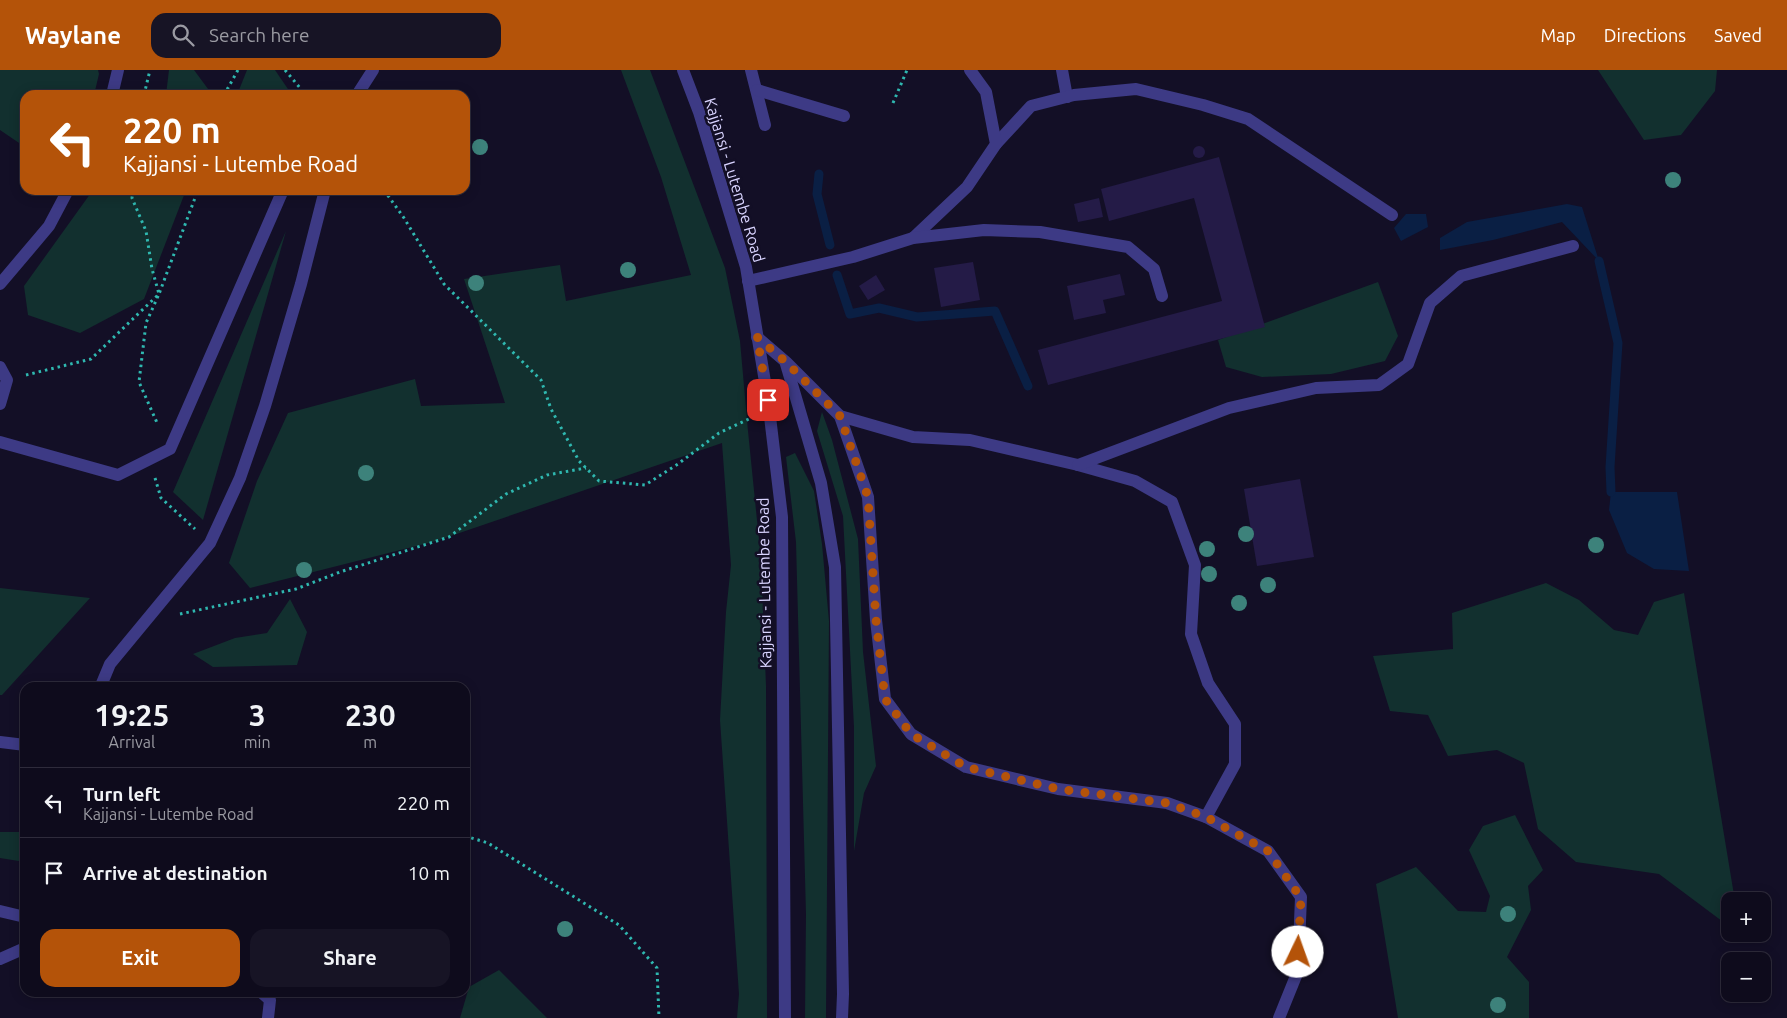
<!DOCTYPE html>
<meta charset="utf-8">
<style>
body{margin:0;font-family:Ubuntu,sans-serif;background:#171425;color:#f1f3f6;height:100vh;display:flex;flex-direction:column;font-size:19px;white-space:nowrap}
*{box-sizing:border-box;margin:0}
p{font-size:16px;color:#9b9ba3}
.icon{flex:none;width:28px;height:28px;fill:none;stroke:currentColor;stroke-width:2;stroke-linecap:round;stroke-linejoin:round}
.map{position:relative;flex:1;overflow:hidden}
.side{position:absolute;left:20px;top:612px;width:450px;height:315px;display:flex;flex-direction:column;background:#0e0b1c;border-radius:15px;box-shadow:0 2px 12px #0003,0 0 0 1px #2e2b3b}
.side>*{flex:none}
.top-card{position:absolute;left:20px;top:20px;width:450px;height:105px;border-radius:15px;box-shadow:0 2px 12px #0003,0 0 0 1px #2e2b3b;background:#b45309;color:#fff;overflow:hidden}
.buttons{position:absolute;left:1721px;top:822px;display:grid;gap:10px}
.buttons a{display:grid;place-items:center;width:50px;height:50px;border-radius:10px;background:#0e0b1c;box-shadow:0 2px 12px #0003,0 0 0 1px #2e2b3b;font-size:25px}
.pin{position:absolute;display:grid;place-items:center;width:42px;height:42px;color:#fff;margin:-21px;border-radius:10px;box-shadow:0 2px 8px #0006}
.me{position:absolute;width:55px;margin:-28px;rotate:3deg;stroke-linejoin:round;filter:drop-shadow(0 0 4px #0008)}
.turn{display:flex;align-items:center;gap:18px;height:105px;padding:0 20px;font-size:22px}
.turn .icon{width:65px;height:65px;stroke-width:2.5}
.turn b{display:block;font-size:35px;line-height:42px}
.eta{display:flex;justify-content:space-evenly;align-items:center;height:85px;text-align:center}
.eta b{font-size:30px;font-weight:700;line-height:35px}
.button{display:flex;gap:10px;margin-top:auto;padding:10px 20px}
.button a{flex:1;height:58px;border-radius:15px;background:#b45309;color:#fff;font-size:20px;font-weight:700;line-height:58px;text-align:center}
.button a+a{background:#171425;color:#f1f3f6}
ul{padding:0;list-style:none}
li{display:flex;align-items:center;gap:15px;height:70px;padding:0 20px;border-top:1px solid #2e2b3b}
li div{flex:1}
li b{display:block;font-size:19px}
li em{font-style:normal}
header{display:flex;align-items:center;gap:30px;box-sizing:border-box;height:70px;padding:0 25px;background:#b45309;color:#fff}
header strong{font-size:24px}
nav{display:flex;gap:28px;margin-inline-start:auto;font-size:18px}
.search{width:350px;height:45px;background:#171425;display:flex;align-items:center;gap:12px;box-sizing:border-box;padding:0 18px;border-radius:15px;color:#9b9ba3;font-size:19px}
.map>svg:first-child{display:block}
.green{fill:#12302f}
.water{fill:#0a1f44}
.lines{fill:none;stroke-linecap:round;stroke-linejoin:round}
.stream{stroke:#0a1f44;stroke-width:9}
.building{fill:#241b47}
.path{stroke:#2fb8b0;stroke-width:3;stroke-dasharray:2.5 4;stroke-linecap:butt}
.service{stroke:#3d3a85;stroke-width:12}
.tertiary{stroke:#3d3a85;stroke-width:12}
.tree{fill:#3d827b}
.route{stroke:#b45309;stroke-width:9;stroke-dasharray:0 16.2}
.labels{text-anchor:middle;stroke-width:5;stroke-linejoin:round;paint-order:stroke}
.street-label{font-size:16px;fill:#d9d4ff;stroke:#130f26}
</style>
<header>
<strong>Waylane</strong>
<div class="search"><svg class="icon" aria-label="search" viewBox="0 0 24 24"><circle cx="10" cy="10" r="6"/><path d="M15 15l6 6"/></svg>Search here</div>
<nav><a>Map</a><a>Directions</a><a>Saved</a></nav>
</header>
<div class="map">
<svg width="1787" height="948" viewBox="0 0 1787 948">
<rect width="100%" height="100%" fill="#130f26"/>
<g class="green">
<polygon points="0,0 98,0 99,4 94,25 25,25 25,77 0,60"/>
<polygon points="169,0 194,0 211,23 210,25 166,25"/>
<polygon points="247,0 275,0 292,25 237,25"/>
<polygon points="621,0 650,0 725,198 740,271 748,361 761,490 766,616 767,948 737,948 739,924 720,650 726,542 731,495 722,373 436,471 250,518 229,493 257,411 288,343 415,309 421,336 505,333 464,209 560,195 566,231 691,205 661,107"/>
<polygon points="1598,0 1717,0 1715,21 1681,65 1644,70"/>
<polygon points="93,120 186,120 144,229 80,263 28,245 24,216"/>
<polygon points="286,161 203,450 173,422"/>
<polygon points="1378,212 1398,266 1385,291 1331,304 1262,307 1226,297 1218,270"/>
<polygon points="822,342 832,370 858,469 863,582 876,696 864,723 854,781 854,657 843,446 817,361"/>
<polygon points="795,383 814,421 822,474 829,551 826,948 805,948 806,844 796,472 786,387"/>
<polygon points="1546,513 1579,530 1614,560 1638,565 1654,532 1684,523 1735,831 1730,831 1730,857 1659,804 1576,792 1538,759 1524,693 1497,680 1448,686 1428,645 1390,641 1373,586 1453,579 1452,543"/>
<polygon points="0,518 90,528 2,625 0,625"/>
<polygon points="290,529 307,562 297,595 213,597 193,584 235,568 267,563"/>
<polygon points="1515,745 1543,800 1528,816 1531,840 1507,887 1529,912 1529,948 1398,948 1376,814 1416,797 1458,841 1486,842 1490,826 1469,780 1483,756"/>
<polygon points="0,762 25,762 25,792 0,788"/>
<polygon points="499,900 547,948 460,948 469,917"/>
</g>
<g class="water">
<polygon points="1567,134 1582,137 1599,191 1562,152 1493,170 1440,180 1440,168 1467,152"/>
<polygon points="1406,144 1426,144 1428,157 1401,171 1394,158"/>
<polygon points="1611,422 1677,422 1689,501 1654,499 1627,483 1609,440"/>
</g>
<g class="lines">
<g class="stream">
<polyline points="819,104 817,124 830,175"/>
<polyline points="1599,191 1618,273 1610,397 1611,422"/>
<polyline points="837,205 850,244 879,238 917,247 995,241 1028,316"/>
</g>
</g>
<g class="building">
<circle cx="1199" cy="82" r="6"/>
<polygon points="1219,87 1265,257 1048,315 1038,280 1222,231 1194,128 1109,151 1101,119"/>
<polygon points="1099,128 1103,147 1078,152 1074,134"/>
<polygon points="973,192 980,230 941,237 934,198"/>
<polygon points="1120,204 1125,225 1103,230 1106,243 1074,250 1067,216"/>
<polygon points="876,205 885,220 868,230 859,216"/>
<polygon points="1300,409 1314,487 1257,496 1244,419"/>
</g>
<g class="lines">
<g class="path">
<polyline points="285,0 306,25"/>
<polyline points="144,25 150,0"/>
<polyline points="224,25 238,0"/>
<polyline points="893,33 907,0"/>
<polyline points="133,120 132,128 146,161 152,199 159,224 146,253 139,312 158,355"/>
<polyline points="384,120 404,148 444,214 541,310 551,339 579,391 599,411 645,415 678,394 719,363 749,349"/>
<polyline points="26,305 91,289 159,224 198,120"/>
<polyline points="155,408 161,428 195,459"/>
<polyline points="180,544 296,519 340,502 449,467 506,424 547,405 586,398"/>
<polyline points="465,766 488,773 619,855 657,898 659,948"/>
</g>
<g class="service">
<polyline points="751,0 765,55"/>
<polyline points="1062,0 1067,27"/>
<polyline points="757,20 844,46"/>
<polyline points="112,25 118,0"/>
<polyline points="357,25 373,0"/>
<polyline points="996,74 1031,36 1074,25 1136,19 1203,35 1248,49 1392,145"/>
<polyline points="913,168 967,117 996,74 986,22 970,0"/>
<polyline points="748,211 853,187 913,168 984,160 1040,162 1128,177 1154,199 1162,226"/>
<polyline points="0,214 49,156 68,120"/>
<polyline points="757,267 786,292 840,346 913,367 970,370 1078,395 1135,411 1172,432 1195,495 1191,564 1208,613 1235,654 1235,694 1206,747"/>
<polyline points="786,294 821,413 835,497 843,924 842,948"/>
<polyline points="0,297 7,310 0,334"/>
<polyline points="840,346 868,427 876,550 885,629 911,664 966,697 1058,719 1167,733 1206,747 1268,781 1301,827 1298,901 1279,948"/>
<polyline points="0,372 118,405 170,379 283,120"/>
<polyline points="1078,395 1229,338 1316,318 1379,315 1408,294 1430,233 1461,206 1573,176"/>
<polyline points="100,618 110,594 210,473 240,408 265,336 301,214 325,120"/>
<polyline points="0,672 25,675"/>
<polyline points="0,841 25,847"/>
<polyline points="0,889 25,878"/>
<polyline points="261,922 270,930 268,948"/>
</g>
<polyline class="tertiary" points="683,0 699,42 746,197 768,330 782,447 785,948"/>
</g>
<g class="tree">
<circle cx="480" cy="77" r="8"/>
<circle cx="1673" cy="110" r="8"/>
<circle cx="628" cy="200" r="8"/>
<circle cx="476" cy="213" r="8"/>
<circle cx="366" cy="403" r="8"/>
<circle cx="1246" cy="464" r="8"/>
<circle cx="1596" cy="475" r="8"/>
<circle cx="1207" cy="479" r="8"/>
<circle cx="304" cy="500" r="8"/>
<circle cx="1209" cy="504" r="8"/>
<circle cx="1268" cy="515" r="8"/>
<circle cx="1239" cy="533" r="8"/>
<circle cx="1508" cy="844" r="8"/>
<circle cx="565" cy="859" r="8"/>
<circle cx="1498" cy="935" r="8"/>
</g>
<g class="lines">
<polyline class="route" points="768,330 757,267 786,292 840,346 868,427 876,550 885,629 911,664 966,697 1058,719 1167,733 1206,747 1268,781 1301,828 1298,882"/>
</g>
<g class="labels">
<g class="street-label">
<text transform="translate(735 110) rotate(73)" y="6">Kajjansi - Lutembe Road</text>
<text transform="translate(764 513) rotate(-91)" y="6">Kajjansi - Lutembe Road</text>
</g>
</g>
</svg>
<div class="buttons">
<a>+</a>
<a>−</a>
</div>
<div class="pin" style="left:768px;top:330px;background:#d93025"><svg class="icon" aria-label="arrive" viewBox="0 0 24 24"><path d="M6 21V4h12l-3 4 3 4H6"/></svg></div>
<svg class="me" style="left:1298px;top:882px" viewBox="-20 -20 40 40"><circle r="19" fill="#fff"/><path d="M0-13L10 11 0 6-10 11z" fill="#b45309"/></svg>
<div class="top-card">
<div class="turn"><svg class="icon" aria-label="left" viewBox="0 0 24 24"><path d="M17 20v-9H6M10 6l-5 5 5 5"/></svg><div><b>220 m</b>Kajjansi - Lutembe Road</div></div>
</div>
<section class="side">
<div class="eta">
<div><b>19:25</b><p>Arrival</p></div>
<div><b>3</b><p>min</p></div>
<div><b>230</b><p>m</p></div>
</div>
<ul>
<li><svg class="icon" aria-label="left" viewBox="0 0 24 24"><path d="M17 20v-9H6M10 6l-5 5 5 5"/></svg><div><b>Turn left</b><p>Kajjansi - Lutembe Road</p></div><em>220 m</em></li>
<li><svg class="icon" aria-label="arrive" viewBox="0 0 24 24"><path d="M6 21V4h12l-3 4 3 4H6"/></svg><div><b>Arrive at destination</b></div><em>10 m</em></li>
</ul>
<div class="button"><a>Exit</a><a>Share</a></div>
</section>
</div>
